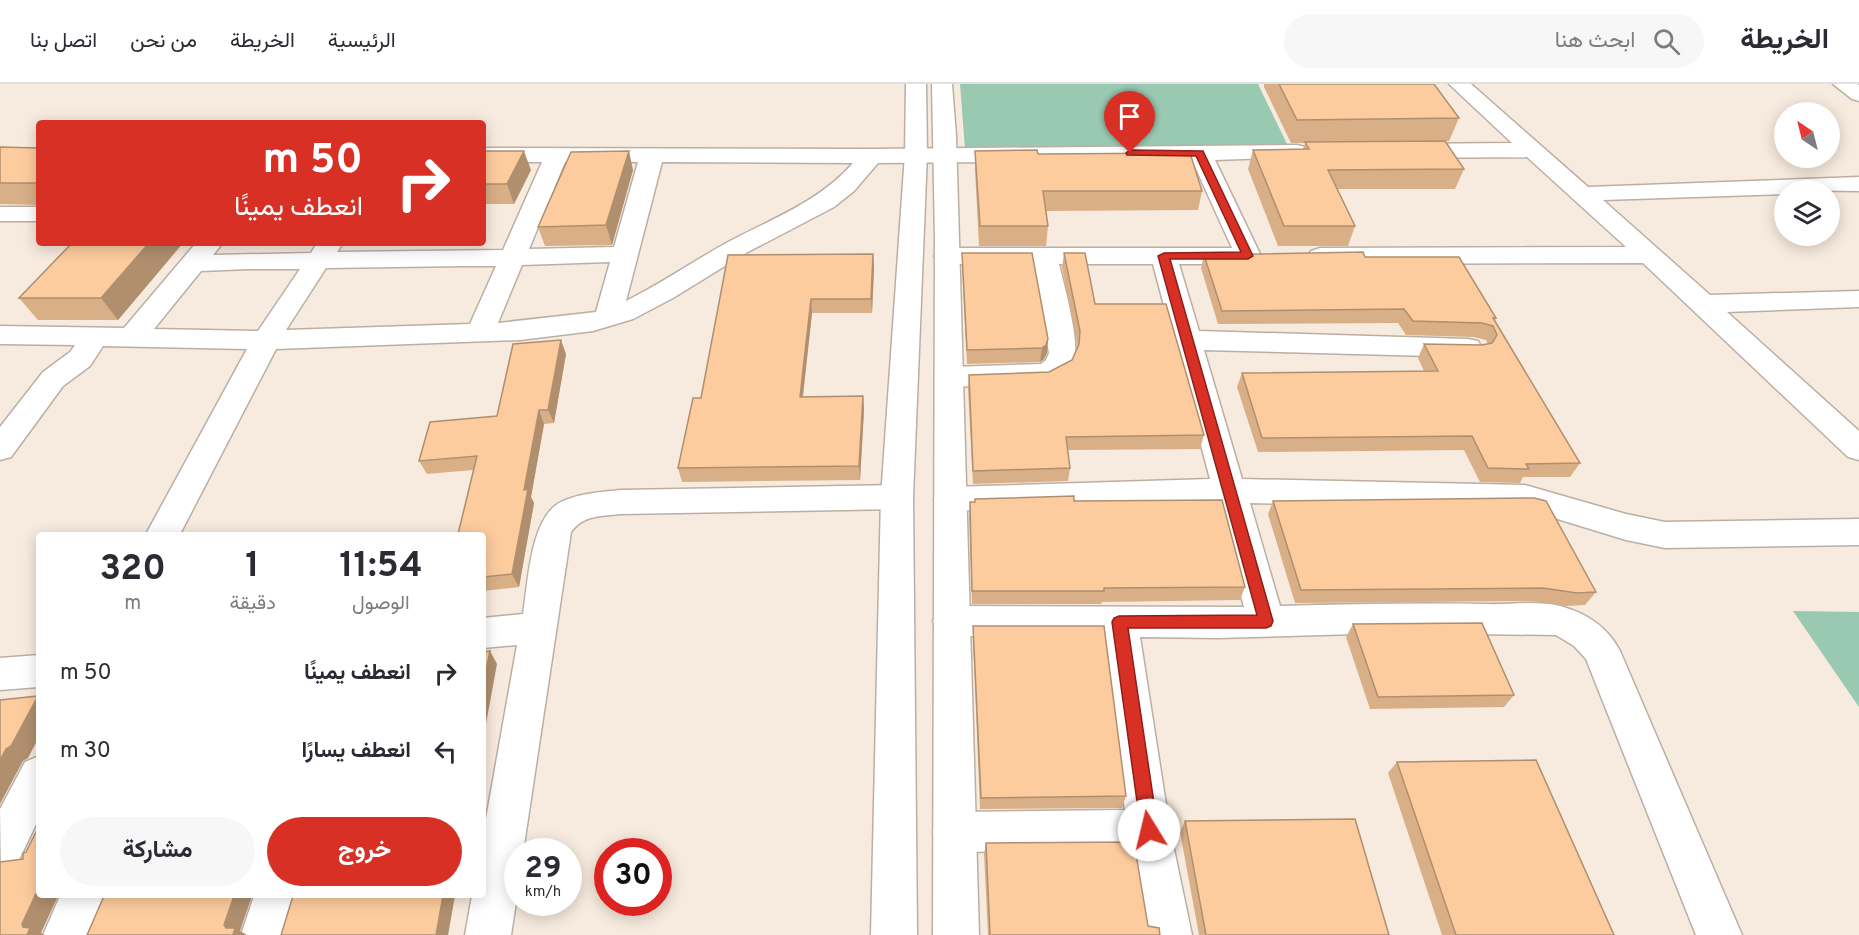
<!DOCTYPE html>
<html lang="ar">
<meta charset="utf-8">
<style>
body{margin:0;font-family:Overpass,Vazirmatn,sans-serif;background:#f7f7f7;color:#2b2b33;direction:rtl;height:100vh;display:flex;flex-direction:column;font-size:22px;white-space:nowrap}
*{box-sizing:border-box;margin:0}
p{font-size:20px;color:#7c7c81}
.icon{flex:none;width:33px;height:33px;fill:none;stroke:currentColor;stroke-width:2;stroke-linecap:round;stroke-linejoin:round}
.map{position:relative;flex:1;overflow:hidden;direction:ltr}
.drawer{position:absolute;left:36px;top:448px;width:450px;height:366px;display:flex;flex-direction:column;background:#fff;border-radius:6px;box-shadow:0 3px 15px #0003;direction:rtl}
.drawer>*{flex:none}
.banner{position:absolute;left:36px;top:36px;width:450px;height:126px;border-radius:6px;box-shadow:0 3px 15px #0003;direction:rtl;background:#d93025;color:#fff;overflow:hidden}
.needle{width:39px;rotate:325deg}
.controls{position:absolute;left:1774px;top:18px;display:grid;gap:12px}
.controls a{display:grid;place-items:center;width:66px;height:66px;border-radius:50%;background:#fff;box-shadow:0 3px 15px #0003;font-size:30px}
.speed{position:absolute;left:504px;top:754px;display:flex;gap:12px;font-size:30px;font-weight:700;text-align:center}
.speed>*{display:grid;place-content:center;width:78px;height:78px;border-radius:50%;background:#fff;box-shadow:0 3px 15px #0003;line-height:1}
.speed small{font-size:15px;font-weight:400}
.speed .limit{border:9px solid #d22;background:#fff;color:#111}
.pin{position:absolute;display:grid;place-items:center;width:51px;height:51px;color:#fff;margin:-62px -26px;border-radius:50% 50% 50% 0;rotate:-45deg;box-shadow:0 0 6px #0007}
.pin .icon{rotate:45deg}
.me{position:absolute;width:66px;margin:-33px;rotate:351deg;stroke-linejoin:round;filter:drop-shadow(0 0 4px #0008)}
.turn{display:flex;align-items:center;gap:21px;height:126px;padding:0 24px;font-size:27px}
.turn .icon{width:78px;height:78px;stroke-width:2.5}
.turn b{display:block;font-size:42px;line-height:51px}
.eta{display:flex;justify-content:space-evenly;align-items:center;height:102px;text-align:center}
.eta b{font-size:36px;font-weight:700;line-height:42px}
.button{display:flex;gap:12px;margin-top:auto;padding:12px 24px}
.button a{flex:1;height:69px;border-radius:36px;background:#d93025;color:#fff;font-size:24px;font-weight:700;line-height:69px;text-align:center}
.button a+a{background:#f7f7f7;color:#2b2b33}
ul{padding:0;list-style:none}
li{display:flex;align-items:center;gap:18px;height:78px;padding:0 24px}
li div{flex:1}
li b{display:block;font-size:22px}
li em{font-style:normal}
header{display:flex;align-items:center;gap:36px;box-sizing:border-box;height:84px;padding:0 30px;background:#fff;border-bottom:2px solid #e1e1e2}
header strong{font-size:28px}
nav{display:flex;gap:33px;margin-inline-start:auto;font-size:21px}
.search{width:420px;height:54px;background:#f7f7f7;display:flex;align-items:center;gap:15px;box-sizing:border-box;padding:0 21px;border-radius:33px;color:#7c7c81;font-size:22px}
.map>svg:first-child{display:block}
.green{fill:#99c9b1}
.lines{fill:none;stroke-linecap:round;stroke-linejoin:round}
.minor-casing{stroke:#bbafa4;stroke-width:3}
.tertiary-casing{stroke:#bbafa4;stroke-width:3}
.minor{fill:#fff;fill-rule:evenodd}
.tertiary{fill:#fff;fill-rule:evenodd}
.wall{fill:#d9af88}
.shaded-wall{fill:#b08f6f}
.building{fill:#fccc9e;stroke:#b08f6f;stroke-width:1.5}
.route{fill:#d93025;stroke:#8d1f18;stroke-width:1.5}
</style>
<header>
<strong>الخريطة</strong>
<div class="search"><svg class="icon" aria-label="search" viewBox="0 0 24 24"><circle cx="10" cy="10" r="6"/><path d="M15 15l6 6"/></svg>ابحث هنا</div>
<nav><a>الرئيسية</a><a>الخريطة</a><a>من نحن</a><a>اتصل بنا</a></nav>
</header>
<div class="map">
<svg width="1859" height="851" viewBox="0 0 1859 851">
<rect width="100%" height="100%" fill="#f7eade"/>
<g class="green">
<polygon points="960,0 1258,0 1288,62 965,65"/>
<polygon points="1793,527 1859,528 1859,623"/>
</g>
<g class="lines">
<g class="minor-casing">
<g id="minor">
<polygon points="1449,0 1471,0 1588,103 1859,93 1859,107 1785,106 1785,110 1603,116 1710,211 1859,207 1859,223 1727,228 1859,347 1859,376 1848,373 1643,179 1320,180 1311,177 1307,172 1311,167 1320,164 1626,163 1527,73 1406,74 1398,72 1395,67 1398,62 1406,60 1512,59"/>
<polygon points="1833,0 1857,0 1859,1 1859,17 1852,15"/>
<path d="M1297,61L1305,63L1308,68L1305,73L1215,76L1261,172L1257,177L1248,180H1179L1199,247L1468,255L1478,257L1482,264L1478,271L1468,273L1204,266L1242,395L1525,401L1626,430L1665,438L1859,435V461L1665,464L1626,456L1525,425L1250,419L1280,522C1349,520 1417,519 1486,520C1509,521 1537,516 1560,522C1586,529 1607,542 1620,567L1742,851H1696L1586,575L1574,562L1556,551L1392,549L1218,554L1140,553L1170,746L1192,851H1146L1132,766L954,768L939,762L933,748L939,734L954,728L1125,726L1103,553L951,552L938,548L933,537L938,526L951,522L1244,523L1217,419L950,427L938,424L934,415L938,406L950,403L1210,395L1153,180H1059C1064,201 1082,264 1073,281C1069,291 1057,296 1047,299L951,303L941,300L936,293L941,286L951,283L1041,280L1046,276L1049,269L1033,180H947L938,177L934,172L938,167L947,164H1232L1192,76L878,79L854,107L834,123L746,169L673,214L633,235L593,247L520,256L276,265L179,452H145L247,265L103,262L90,282L63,302L11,373L0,376V343L43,288L70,268L75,261L0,260V242L124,244L196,159H219L221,161L213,171L311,169L317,159H339L341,162L337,168L503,166L542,78H483V64L871,65ZM565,78H638L614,163L529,165ZM662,78L853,79C820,117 774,134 730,157C695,176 662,199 626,217ZM610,178L596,228L498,239L522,181ZM464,182H496L470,240L286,246L326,184ZM248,185H300L258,247L154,245L201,187Z"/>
<rect x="0" y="123" width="39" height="14"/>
<path d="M897,401L909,404L913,413L909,422L897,425L621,430C602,432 583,431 571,448L523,768H518V805L511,851H465L472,812H483V752L517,561L483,564V534L523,530C528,500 530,433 561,418C580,409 601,408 621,406Z"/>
<polygon points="39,571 39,603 0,606 0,574"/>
<polygon points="39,672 39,734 16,782 1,788 0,725 25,678"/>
<polygon points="60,812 104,812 89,851 43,851"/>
<polygon points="254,812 298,812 287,851 241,851"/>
</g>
</g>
<g class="tertiary-casing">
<g id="tertiary">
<polygon points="906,0 926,0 927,70 913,413 917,851 871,851 881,413 905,70"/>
<polygon points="932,0 952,0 956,52 979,851 933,851 935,156"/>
</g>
</g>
<use href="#minor" class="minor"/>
<use href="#tertiary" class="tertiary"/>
</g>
<g class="wall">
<polygon points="1264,0 1434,0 1459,34 1449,57 1445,57 1464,85 1455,105 1337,105 1355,142 1348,162 1278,162 1248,85 1253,66 1303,65 1305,59 1291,59 1264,3"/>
<polygon points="0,63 39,64 39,121 0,120"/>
<polygon points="483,67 531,86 514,120 483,120"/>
<polygon points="975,67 1038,70 1202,107 1198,126 1046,127 1048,142 1046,162 979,162 975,86"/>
<polygon points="633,86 612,161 545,162 538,143"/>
<polygon points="72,159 183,159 118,236 38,236 19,214"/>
<polygon points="962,169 1048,255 1047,269 1044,275 1040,278 967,280 962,182"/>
<polygon points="1064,169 1095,220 1204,351 1200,365 1067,366 1070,384 1068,397 973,400 968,305 969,291 1049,288 1072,276 1078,264 1062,183"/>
<polygon points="873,170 874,184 872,229 812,229 803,313 863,312 864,326 860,396 682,398 678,384 701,314 728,171"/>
<polygon points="1204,171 1365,173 1496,234 1495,237 1580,379 1570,393 1523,393 1520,399 1480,398 1464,366 1258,368 1237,303 1242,289 1424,287 1418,274 1424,260 1482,261 1488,260 1486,256 1474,253 1406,251 1398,239 1218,240 1201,184"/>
<polygon points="566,270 554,339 544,340 531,413 534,419 519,503 483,507 483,452 458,450 473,386 427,390 419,377 497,332"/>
<polygon points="1074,417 1245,503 1240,516 1102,518 1101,520 972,520 969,432 970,418"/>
<polygon points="1273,417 1596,508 1585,521 1566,522 1533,517 1295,519 1268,430"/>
<polygon points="1353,540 1514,611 1504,623 1370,625 1346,553"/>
<polygon points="973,542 1126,712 1122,724 980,725 973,554"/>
<polygon points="1397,678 1614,851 1442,851 1388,689"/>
<polygon points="1185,737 1389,851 1199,851 1180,748"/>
<polygon points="986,759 1148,842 1160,851 988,851 984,770"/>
</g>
<g class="shaded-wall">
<polygon points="524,67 531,86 514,120 507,100"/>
<polygon points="629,67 633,86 612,161 606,141"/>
<polygon points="149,159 183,159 118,236 101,214"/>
<polygon points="873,170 874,184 872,229 871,215"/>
<polygon points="811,215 812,229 801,327 800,313"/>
<polygon points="1048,255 1047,269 1044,275 1040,278 1042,264"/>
<polygon points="561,256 566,270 554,339 548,326"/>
<polygon points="863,312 864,326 860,396 859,382"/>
<polygon points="539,326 544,340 531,413 534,419 519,503 512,490 524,406"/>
<polygon points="490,567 497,580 483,656 483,601"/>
<polygon points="38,612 39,613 39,653 28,674 23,677 0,720 0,676"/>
<polygon points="39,803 39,812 58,812 41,849 45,851 27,851 22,840"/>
<polygon points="234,812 252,812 240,847 247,851 233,851 224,841"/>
<polygon points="443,812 455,812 448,851 436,851"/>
</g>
<g class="building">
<polygon points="1279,0 1434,0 1459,34 1297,36"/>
<polygon points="1445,57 1464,85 1328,86 1355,142 1284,142 1253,66 1309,65 1305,58"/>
<polygon points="0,63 39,64 39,99 0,99"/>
<polygon points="1037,66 1038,70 1190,69 1202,107 1043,107 1048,142 980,142 975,67"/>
<polygon points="483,67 524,67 507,100 483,100"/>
<polygon points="629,67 606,141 538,143 571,68"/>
<polygon points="72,159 149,159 101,214 19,214"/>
<polygon points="1363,168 1365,173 1459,173 1496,234 1493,234 1580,379 1526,380 1529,385 1488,384 1472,352 1262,354 1242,289 1438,287 1424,260 1482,261 1492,259 1497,251 1493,242 1482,239 1413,237 1404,225 1222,227 1204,171"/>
<polygon points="962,169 1032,169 1048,255 1046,261 1042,264 967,266"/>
<polygon points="1064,169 1085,169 1095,220 1166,220 1204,351 1066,353 1070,384 973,387 969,291 1049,288 1072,276 1079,260 1080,247"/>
<polygon points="873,170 871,215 811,215 800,313 863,312 859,382 678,384 693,314 701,314 728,171"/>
<polygon points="561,256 548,326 539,326 524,406 528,405 512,490 483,493 483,452 442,452 458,450 477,372 419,377 430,338 497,332 513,260"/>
<polygon points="1074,412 1074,417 1222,416 1245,503 1104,504 1104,507 972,507 970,418 975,418 975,415"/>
<polygon points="1534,414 1546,417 1596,508 1577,509 1543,504 1301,506 1273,417"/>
<polygon points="1482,539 1514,611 1378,613 1353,540"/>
<polygon points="973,542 1104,542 1126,712 981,714"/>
<polygon points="490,567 483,601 483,568"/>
<polygon points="38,612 11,662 6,665 0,676 0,616"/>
<polygon points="1536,676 1614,851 1456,851 1397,678"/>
<polygon points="1355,735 1389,851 1206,851 1185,737"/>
<polygon points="39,742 39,803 22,840 23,843 30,844 27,851 0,851 0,778 23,775 23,769 26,768"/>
<polygon points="1134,758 1148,842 1159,844 1160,851 990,851 986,759"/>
<polygon points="104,812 234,812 224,841 226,844 235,844 233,851 87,851"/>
<polygon points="293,812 443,812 436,851 281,851"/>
</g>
<polygon class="route" points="1130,66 1203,67 1253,172 1248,175 1170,175 1273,537 1271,542 1266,544 1128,544 1158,746 1155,752 1149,755 1143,752 1141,746 1112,538 1114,534 1119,532 1257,531 1158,172 1164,169 1241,168 1196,72 1127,71 1126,69"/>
</svg>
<div class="controls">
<a><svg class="needle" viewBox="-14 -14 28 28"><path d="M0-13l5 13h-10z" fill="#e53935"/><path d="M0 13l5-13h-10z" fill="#7c7c81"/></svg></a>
<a><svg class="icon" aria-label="layers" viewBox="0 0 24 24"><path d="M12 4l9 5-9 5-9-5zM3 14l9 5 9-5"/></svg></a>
</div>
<div class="speed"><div>29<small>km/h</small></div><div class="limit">30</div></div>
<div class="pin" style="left:1130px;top:69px;background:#d93025"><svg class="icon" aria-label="arrive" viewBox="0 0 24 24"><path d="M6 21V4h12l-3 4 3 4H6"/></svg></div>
<svg class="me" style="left:1149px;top:746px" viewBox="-20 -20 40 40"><circle r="19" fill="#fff"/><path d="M0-13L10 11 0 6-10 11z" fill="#d93025"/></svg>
<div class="banner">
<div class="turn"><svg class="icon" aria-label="right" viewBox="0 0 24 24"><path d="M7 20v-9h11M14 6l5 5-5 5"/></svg><div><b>50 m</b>انعطف يمينًا</div></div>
</div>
<section class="drawer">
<div class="eta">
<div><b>11:54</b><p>الوصول</p></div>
<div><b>1</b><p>دقيقة</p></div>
<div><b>320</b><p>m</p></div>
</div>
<ul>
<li><svg class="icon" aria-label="right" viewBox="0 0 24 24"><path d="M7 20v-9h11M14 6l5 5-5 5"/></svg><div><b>انعطف يمينًا</b></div><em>50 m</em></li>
<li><svg class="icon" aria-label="left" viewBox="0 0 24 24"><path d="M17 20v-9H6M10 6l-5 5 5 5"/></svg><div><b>انعطف يسارًا</b></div><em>30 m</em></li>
</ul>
<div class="button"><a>خروج</a><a>مشاركة</a></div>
</section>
</div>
